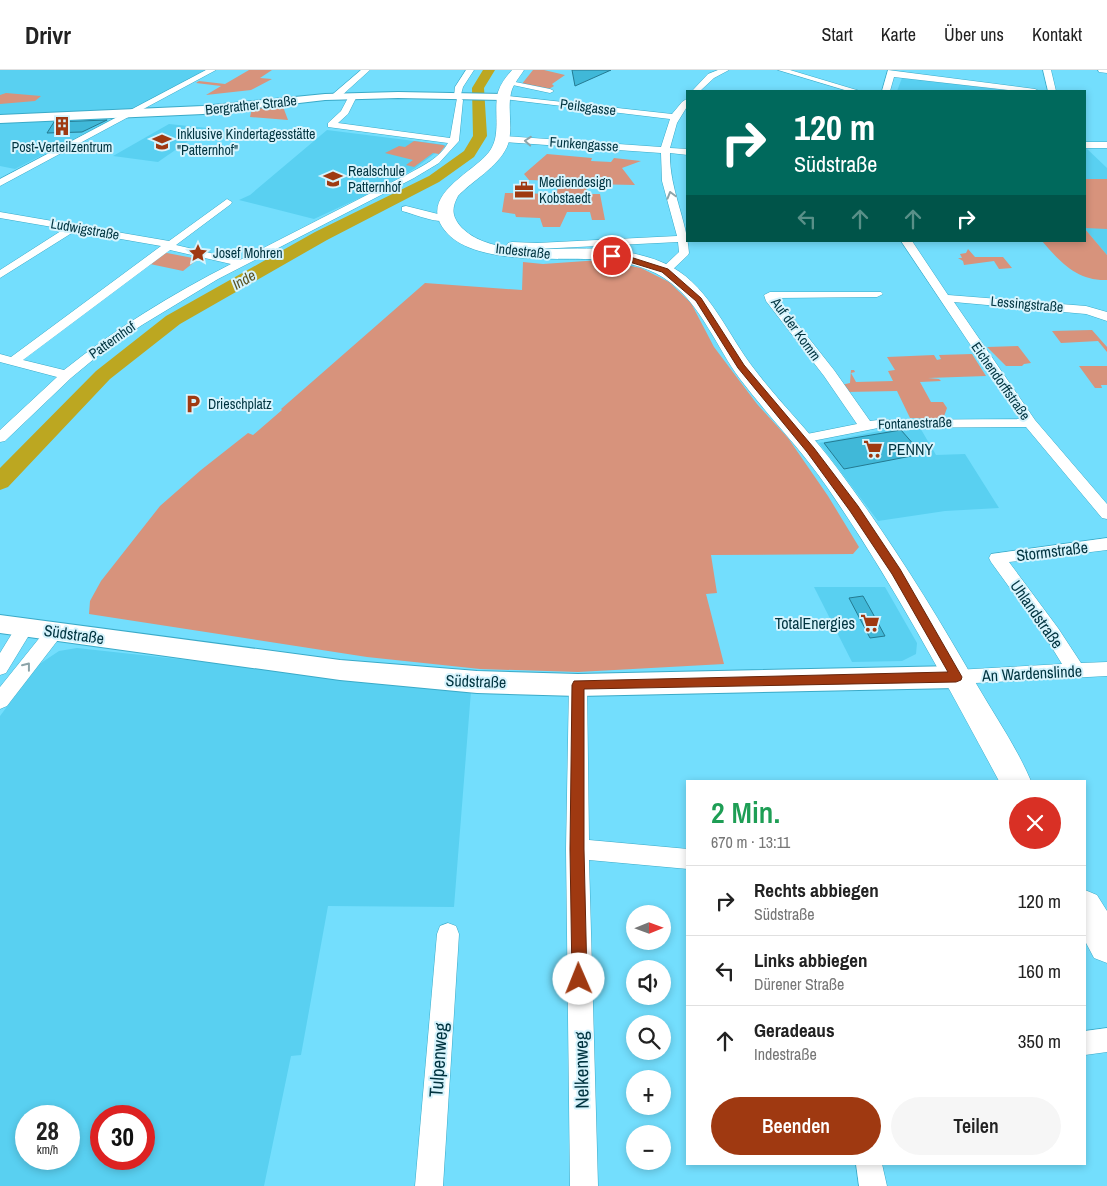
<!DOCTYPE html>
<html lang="de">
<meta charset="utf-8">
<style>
body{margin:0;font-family:"Archivo Narrow",sans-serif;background:#f6f6f6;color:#222;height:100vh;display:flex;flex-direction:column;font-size:19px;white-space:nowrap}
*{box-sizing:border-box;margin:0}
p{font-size:16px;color:#767676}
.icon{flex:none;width:28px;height:28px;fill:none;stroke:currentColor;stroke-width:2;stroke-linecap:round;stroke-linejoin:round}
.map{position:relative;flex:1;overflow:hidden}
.side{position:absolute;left:686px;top:710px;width:400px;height:385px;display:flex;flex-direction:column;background:#fff;border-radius:0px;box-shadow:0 2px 8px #0003}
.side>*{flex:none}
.hud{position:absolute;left:686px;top:20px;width:400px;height:152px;border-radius:0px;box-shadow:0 2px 8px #0003;background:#00695c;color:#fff;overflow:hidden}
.needle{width:32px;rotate:89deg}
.buttons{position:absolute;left:626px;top:835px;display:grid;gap:10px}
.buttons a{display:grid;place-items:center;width:45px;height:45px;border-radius:50%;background:#fff;box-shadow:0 2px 8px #0003;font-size:25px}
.speed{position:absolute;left:15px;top:1035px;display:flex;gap:10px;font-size:25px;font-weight:700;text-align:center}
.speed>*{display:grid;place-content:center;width:65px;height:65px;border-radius:50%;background:#fff;box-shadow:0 2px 8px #0003;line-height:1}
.speed small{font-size:12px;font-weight:400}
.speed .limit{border:8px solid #d22;background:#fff;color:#111}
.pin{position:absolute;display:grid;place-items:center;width:42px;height:42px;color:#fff;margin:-21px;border:2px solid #fff;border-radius:50%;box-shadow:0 1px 5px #0007}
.me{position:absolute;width:55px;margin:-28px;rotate:359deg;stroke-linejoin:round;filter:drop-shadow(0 0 4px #0008)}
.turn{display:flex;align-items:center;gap:18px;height:105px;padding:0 25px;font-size:22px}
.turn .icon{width:65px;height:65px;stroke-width:2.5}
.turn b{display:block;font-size:35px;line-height:42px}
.lanes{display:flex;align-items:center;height:48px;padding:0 25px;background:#0003;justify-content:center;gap:25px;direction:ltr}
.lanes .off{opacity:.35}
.round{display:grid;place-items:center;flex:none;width:52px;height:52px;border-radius:26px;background:#f6f6f6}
.head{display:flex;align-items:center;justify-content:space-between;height:85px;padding:0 25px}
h1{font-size:30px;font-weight:600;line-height:38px;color:#1e9e55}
.primary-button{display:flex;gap:10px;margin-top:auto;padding:10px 25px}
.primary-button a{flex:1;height:58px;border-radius:30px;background:#9f3911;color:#fff;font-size:20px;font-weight:600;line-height:58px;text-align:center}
.primary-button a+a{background:#f6f6f6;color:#222}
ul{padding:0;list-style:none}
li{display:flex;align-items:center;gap:15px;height:70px;padding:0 25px;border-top:1px solid #e0e0e0}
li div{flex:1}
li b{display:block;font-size:19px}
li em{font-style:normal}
header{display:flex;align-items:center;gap:30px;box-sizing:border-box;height:70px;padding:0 25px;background:#fff;border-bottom:1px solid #e0e0e0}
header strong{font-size:24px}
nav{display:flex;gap:28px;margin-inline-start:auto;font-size:18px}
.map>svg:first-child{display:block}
.built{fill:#59d0f1;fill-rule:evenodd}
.green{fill:#d7937c}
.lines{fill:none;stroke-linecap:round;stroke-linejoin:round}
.river{fill:#bca721;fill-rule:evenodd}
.building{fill:#40b8d8;stroke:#247a91}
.minor-casing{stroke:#3aaac8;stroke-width:1}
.secondary-casing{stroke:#3aaac8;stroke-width:2}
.primary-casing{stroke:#3aaac8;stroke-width:1}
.minor{fill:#fff;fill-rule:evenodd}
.secondary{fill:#fff;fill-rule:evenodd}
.primary{fill:#fff;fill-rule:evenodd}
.oneway{stroke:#8da4a9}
.route{fill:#9f3911;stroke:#67250b}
.labels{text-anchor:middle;stroke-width:4;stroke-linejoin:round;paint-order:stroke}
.far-street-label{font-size:14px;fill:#013440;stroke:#d7f4fd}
.far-poi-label{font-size:14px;fill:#013440;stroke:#d7f4fd;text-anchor:start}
.far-water-label{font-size:15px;font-style:italic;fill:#5a5221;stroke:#d7f4fd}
.poi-label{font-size:16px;fill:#013440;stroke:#d7f4fd;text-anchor:start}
.street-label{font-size:16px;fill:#013440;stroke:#d7f4fd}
.near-street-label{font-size:19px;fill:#013440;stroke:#d7f4fd}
</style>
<header>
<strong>Drivr</strong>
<nav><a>Start</a><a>Karte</a><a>Über uns</a><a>Kontakt</a></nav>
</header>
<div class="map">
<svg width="1107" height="1116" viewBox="0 0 1107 1116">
<rect width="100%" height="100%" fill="#73defd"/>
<g class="built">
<polygon points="0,0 205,0 136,37 123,41 0,47"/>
<polygon points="902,8 1004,20 1004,21 897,21"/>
<polygon points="106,47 109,51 15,99 0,96 0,51"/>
<polygon points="169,54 207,58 158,92 113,86"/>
<polygon points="327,60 446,75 414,99 379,119 314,149 239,130 250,125"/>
<polygon points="1085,77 1107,98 1107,185 1085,159"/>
<polygon points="919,356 936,385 965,384 999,438 945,441 878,451 819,373 899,357"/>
<polygon points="814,517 885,517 917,573 916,584 902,591 852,592"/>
<path d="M77,578L471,621L454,837L328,836L301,985L291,986L264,1116H0V646L38,595L59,581ZM26,1046H69V1089H26ZM101,1046H144V1089H101Z"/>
</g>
<g class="green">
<polygon points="249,0 272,0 260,8 272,9 251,20 206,25 221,16 196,13 199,11 225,14"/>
<polygon points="533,0 544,0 565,5 552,14 554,16 549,19 521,15"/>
<polygon points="6,23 41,26 35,31 0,34 0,25"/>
<polygon points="282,34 288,50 250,47 252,38"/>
<polygon points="414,71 443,75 445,76 439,84 433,83 414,97 406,95 413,90 385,83 399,76 405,77"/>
<polygon points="547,84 592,88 591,91 611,92 614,88 641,91 622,98 635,115 587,114 586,124 600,124 605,150 592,150 590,142 567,142 560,157 543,157 540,148 516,147 515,144 502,142 505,123 557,124 558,111 529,110 524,104"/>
<polygon points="1085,109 1107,109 1107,159 1085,158"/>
<path d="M1085,159L1107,185V210C1077,211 1060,192 1042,171H1085Z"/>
<polygon points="968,179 975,187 1003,187 1012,198 999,199 994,191 964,195 963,191 958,188 962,188 960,184 966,183"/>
<polygon points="167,183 198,189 183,201 150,194 162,184"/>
<polygon points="600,190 641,198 669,212 691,233 714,277 757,334 788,368 828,426 859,477 853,484 711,485 717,523 706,524 724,594 578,602 480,599 367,587 89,544 90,531 101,511 160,436 201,400 248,363 253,365 282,340 281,339 425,213 522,220 523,192 543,194"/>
<polygon points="1092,260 1107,277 1107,282 1098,271 1061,273 1052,261"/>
<polygon points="1018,276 1031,293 1024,294 1022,296 1006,296 987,277"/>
<polygon points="972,284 986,306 928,308 939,309 941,311 920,312 931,332 943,332 947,338 943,349 910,348 897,321 846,322 841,315 850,313 851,300 854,300 855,302 851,303 856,312 893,311 888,301 895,300 887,287 934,285 937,290 941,289 939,285"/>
<polygon points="1079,296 1107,296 1107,315 1101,315 1102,318 1095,318"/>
</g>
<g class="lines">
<polygon class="river" points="483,0 495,0 484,18 487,66 474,87 439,112 327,170 180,254 110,309 8,417 0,420 0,398 96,301 166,246 315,162 429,106 464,81 473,66 472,18"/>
</g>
<g class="building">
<polygon points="572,0 611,0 575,16"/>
<polygon points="107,50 82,62 47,63 54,52"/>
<polygon points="901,360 922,384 844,399 824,373"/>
<polygon points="863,526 872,542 885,566 870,568 849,528"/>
</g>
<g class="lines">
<g class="minor-casing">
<g id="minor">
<polygon points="206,0 216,0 0,116 0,109"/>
<polygon points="361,0 370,0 339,28 333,28 333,24"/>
<path d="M466,0H474L463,17L460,28L463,30L459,71L439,93L414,108L218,209L142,255L106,279L71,308L5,371L0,372V360L57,307L0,292V284L11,287L161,176L75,161L0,208V200L64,159L0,148V142L169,171L227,129L232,132L231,134L176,175L240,190L408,104C422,96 440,88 448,73L328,57V53L341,41L350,24L357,26L348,44L338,53L450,68L457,28L454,26L455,17ZM170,180L231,194C172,224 115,259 64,300L23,290Z"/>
<polygon points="718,0 729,0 714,8 700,21 692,21 708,4"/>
<polygon points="778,0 790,0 860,21 848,21"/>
<polygon points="888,0 1035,19 1039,21 1017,21 894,7 890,21 882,21"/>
<polygon points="1043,0 1051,0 1056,21 1048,21"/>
<polygon points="1098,0 1107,0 1107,3 1099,2"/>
<polygon points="505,10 550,19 554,21 550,23 508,14 505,14"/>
<path d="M500,25L672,44L682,32L688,28V35L677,53L670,78L688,79V85L670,83C669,118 687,150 689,183L688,185L669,203L665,204L659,201L679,182L678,172L537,179L508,177L507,175L508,173L512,172L537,173L677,166L662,111L661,83L503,72L499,69L503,66L661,77L670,49L503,29L499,27Z"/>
<rect x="1085" y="72" width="22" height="6"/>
<path d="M406,136L450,147L451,149C442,156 414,144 402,141V137Z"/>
<polygon points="901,171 912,171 948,225 1086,236 1107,242 1107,251 1086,244 954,232 1035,350 1107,434 1107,449 1102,448 1026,357 878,358 802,373 797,372 795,369 797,366 857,354 824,306 766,231 764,225 770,222 881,222 883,224 877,227 777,228 834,300 870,351 878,350 1020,349"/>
<polygon points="1107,468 1107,480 1009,492 1058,558 1081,593 1107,592 1107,606 956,614 950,612 947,607 950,602 956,600 1062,594 1046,568 991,492 989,488 991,484"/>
<polygon points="25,550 31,552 34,557 6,603 0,605 0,583 19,552"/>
<polygon points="55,554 61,556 64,561 61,566 7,636 0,639 0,617 49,556"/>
<polygon points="578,608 585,610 587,615 589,770 688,779 688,799 589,790 598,1116 570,1116 566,779 569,615 571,610"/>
<polygon points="448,853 456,856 459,864 443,1116 415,1116 437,864 440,856"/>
<polygon points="1107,958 1107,982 1085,985 1085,961"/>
<polygon points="856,1094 882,1094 887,1116 859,1116"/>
</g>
</g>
<g class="secondary-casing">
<g id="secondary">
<polygon points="398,22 503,24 509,27 503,30 398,28 325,30 203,44 0,53 0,45 203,36 325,24"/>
<polygon points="0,545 340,590 477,601 578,604 956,596 965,600 969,607 965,614 956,618 578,626 477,623 340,610 0,563"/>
</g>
</g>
<g class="primary-casing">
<g id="primary">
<path d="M512,0H524C519,8 513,14 511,23C507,41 514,60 507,77C497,98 473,110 458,126C451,139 452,147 462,158C493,189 562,176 603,179C626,181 652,186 672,197C711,219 728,266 755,300C781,334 812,364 837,398C889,467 934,540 977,615C995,646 1017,678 1031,711H999C945,611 892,511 827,417C801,379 768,346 740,309C717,278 702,237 671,213C652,198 628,192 604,190C562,186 463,199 440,153C425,122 475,101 489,82C502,65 493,41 498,22C501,13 506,7 512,0Z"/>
<polygon points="1085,820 1097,825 1107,841 1107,893 1094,888 1085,871"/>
</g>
</g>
<use href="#minor" class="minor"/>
<use href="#secondary" class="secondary"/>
<use href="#primary" class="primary"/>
</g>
<defs><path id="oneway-chevron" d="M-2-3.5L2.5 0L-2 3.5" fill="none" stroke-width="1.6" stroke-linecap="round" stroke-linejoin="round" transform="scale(1.25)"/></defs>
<g class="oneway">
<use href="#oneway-chevron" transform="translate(528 71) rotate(-176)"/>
<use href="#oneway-chevron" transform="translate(671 125) rotate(-106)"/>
<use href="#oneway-chevron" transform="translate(27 596) rotate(-52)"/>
</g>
<polygon class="route" points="612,184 627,186 668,199 701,228 744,295 814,378 858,436 900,499 962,607 961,610 956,612 584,619 584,779 587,909 585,915 579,917 574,915 572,909 570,779 572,615 574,611 948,602 892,504 850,441 807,382 738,298 696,231 662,202 623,190 610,188 610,185"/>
<defs>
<g id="building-bare" transform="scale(1.5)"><path d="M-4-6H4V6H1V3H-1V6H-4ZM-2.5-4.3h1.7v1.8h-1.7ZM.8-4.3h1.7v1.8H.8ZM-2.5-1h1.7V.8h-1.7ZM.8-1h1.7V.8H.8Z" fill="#9f3911" stroke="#d7f4fd" stroke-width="2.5" paint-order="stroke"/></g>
<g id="school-bare" transform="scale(1.5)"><path d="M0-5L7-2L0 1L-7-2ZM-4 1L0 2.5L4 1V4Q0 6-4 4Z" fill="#9f3911" stroke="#d7f4fd" stroke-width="2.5" paint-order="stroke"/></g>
<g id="office-bare" transform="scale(1.5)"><path d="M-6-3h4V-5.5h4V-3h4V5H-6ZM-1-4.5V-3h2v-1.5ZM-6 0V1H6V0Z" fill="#9f3911" stroke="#d7f4fd" stroke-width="2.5" paint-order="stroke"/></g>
<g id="sight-bare" transform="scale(1.5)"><path d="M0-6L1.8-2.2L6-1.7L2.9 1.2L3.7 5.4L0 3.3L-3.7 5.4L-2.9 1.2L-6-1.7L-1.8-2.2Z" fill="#9f3911" stroke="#d7f4fd" stroke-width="2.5" paint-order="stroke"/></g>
<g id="parking-bare" transform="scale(1.5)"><path d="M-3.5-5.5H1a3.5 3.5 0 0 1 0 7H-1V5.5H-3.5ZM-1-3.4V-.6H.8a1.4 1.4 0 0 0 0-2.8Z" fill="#9f3911" stroke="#d7f4fd" stroke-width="2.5" paint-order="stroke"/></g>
<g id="supermarket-bare" transform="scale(1.5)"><path d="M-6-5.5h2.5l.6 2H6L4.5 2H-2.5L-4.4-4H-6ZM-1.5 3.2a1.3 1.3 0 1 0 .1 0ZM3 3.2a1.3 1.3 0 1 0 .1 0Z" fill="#9f3911" stroke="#d7f4fd" stroke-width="2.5" paint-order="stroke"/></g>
</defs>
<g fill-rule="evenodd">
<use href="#building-bare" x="62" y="56"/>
<use href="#school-bare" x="162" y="72"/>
<use href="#school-bare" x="333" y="109"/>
<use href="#office-bare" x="524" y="120"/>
<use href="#sight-bare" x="198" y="183"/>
<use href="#parking-bare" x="193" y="334"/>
<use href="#supermarket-bare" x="873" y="379"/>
<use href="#supermarket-bare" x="870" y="553"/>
</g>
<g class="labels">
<g class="far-street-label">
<text transform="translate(251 35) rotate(-6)" y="5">Bergrather Straße</text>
<text transform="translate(588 37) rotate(7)" y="5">Peilsgasse</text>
<text transform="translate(584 74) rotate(4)" y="5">Funkengasse</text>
<text transform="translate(85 159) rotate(10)" y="5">Ludwigstraße</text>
<text transform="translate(523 181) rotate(6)" y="5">Indestraße</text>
<text transform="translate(1027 234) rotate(5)" y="5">Lessingstraße</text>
<text transform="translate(796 259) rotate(54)" y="5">Auf der Komm</text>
<text transform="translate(112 270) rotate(-35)" y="5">Patternhof</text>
<text transform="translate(1001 311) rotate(55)" y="5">Eichendorffstraße</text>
<text transform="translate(915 353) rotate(-2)" y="5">Fontanestraße</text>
</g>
<g class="far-poi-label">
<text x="177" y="69">Inklusive Kindertagesstätte<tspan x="177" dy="16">"Patternhof"</tspan></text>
<text x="62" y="82" text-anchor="middle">Post-Verteilzentrum</text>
<text x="348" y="106">Realschule<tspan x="348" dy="16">Patternhof</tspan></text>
<text x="539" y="117">Mediendesign<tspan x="539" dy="16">Kobstaedt</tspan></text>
<text x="213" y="188">Josef Mohren</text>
<text x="208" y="339">Drieschplatz</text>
</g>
<g class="far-water-label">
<text transform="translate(244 210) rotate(-30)" y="5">Inde</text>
</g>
<g class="poi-label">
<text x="888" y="385">PENNY</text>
<text x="855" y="559" text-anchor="end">TotalEnergies</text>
</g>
<g class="street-label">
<text transform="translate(1052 481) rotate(-7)" y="6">Stormstraße</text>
<text transform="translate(1037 544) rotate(55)" y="6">Uhlandstraße</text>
<text transform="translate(74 564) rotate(8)" y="6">Südstraße</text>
<text transform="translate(1032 603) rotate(-3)" y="6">An Wardenslinde</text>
<text transform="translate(476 611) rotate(2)" y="6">Südstraße</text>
</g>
<g class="near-street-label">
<text transform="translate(438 990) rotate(-86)" y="7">Tulpenweg</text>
<text transform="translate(581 1000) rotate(-91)" y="7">Nelkenweg</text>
</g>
</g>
</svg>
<div class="buttons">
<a><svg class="needle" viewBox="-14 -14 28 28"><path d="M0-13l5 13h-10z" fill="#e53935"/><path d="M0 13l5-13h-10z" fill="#767676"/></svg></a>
<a><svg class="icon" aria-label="sound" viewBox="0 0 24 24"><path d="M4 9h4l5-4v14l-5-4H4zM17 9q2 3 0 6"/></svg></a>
<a><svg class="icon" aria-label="search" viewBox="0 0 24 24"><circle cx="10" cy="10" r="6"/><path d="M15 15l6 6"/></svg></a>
<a>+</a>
<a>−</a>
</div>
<div class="speed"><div>28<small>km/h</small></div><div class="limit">30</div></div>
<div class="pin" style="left:612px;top:186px;background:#d93025"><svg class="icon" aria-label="arrive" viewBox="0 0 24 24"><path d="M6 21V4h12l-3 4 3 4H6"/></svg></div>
<svg class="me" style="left:579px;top:909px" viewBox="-20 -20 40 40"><circle r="19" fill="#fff"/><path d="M0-13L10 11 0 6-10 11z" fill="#9f3911"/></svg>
<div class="hud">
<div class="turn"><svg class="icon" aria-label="right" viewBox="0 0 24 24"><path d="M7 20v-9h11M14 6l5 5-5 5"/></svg><div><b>120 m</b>Südstraße</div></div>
<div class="lanes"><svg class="icon off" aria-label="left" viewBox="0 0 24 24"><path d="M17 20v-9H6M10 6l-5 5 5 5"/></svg><svg class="icon off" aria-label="ahead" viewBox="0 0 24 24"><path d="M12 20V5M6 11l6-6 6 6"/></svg><svg class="icon off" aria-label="ahead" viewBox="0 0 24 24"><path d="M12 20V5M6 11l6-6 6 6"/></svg><svg class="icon" aria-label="right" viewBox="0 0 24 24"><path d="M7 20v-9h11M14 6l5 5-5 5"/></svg></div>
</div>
<section class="side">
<div class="head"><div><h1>2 Min.</h1><p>670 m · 13:11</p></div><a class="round" style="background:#d93025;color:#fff"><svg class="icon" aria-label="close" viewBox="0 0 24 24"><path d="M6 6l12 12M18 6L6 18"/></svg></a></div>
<ul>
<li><svg class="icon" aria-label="right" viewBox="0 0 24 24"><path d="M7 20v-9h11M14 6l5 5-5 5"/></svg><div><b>Rechts abbiegen</b><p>Südstraße</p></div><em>120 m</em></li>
<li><svg class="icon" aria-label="left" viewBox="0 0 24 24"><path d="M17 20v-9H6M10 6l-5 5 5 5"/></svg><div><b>Links abbiegen</b><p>Dürener Straße</p></div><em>160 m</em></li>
<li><svg class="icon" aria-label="ahead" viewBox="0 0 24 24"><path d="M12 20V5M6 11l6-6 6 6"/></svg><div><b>Geradeaus</b><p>Indestraße</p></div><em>350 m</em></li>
</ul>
<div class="primary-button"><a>Beenden</a><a>Teilen</a></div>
</section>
</div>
